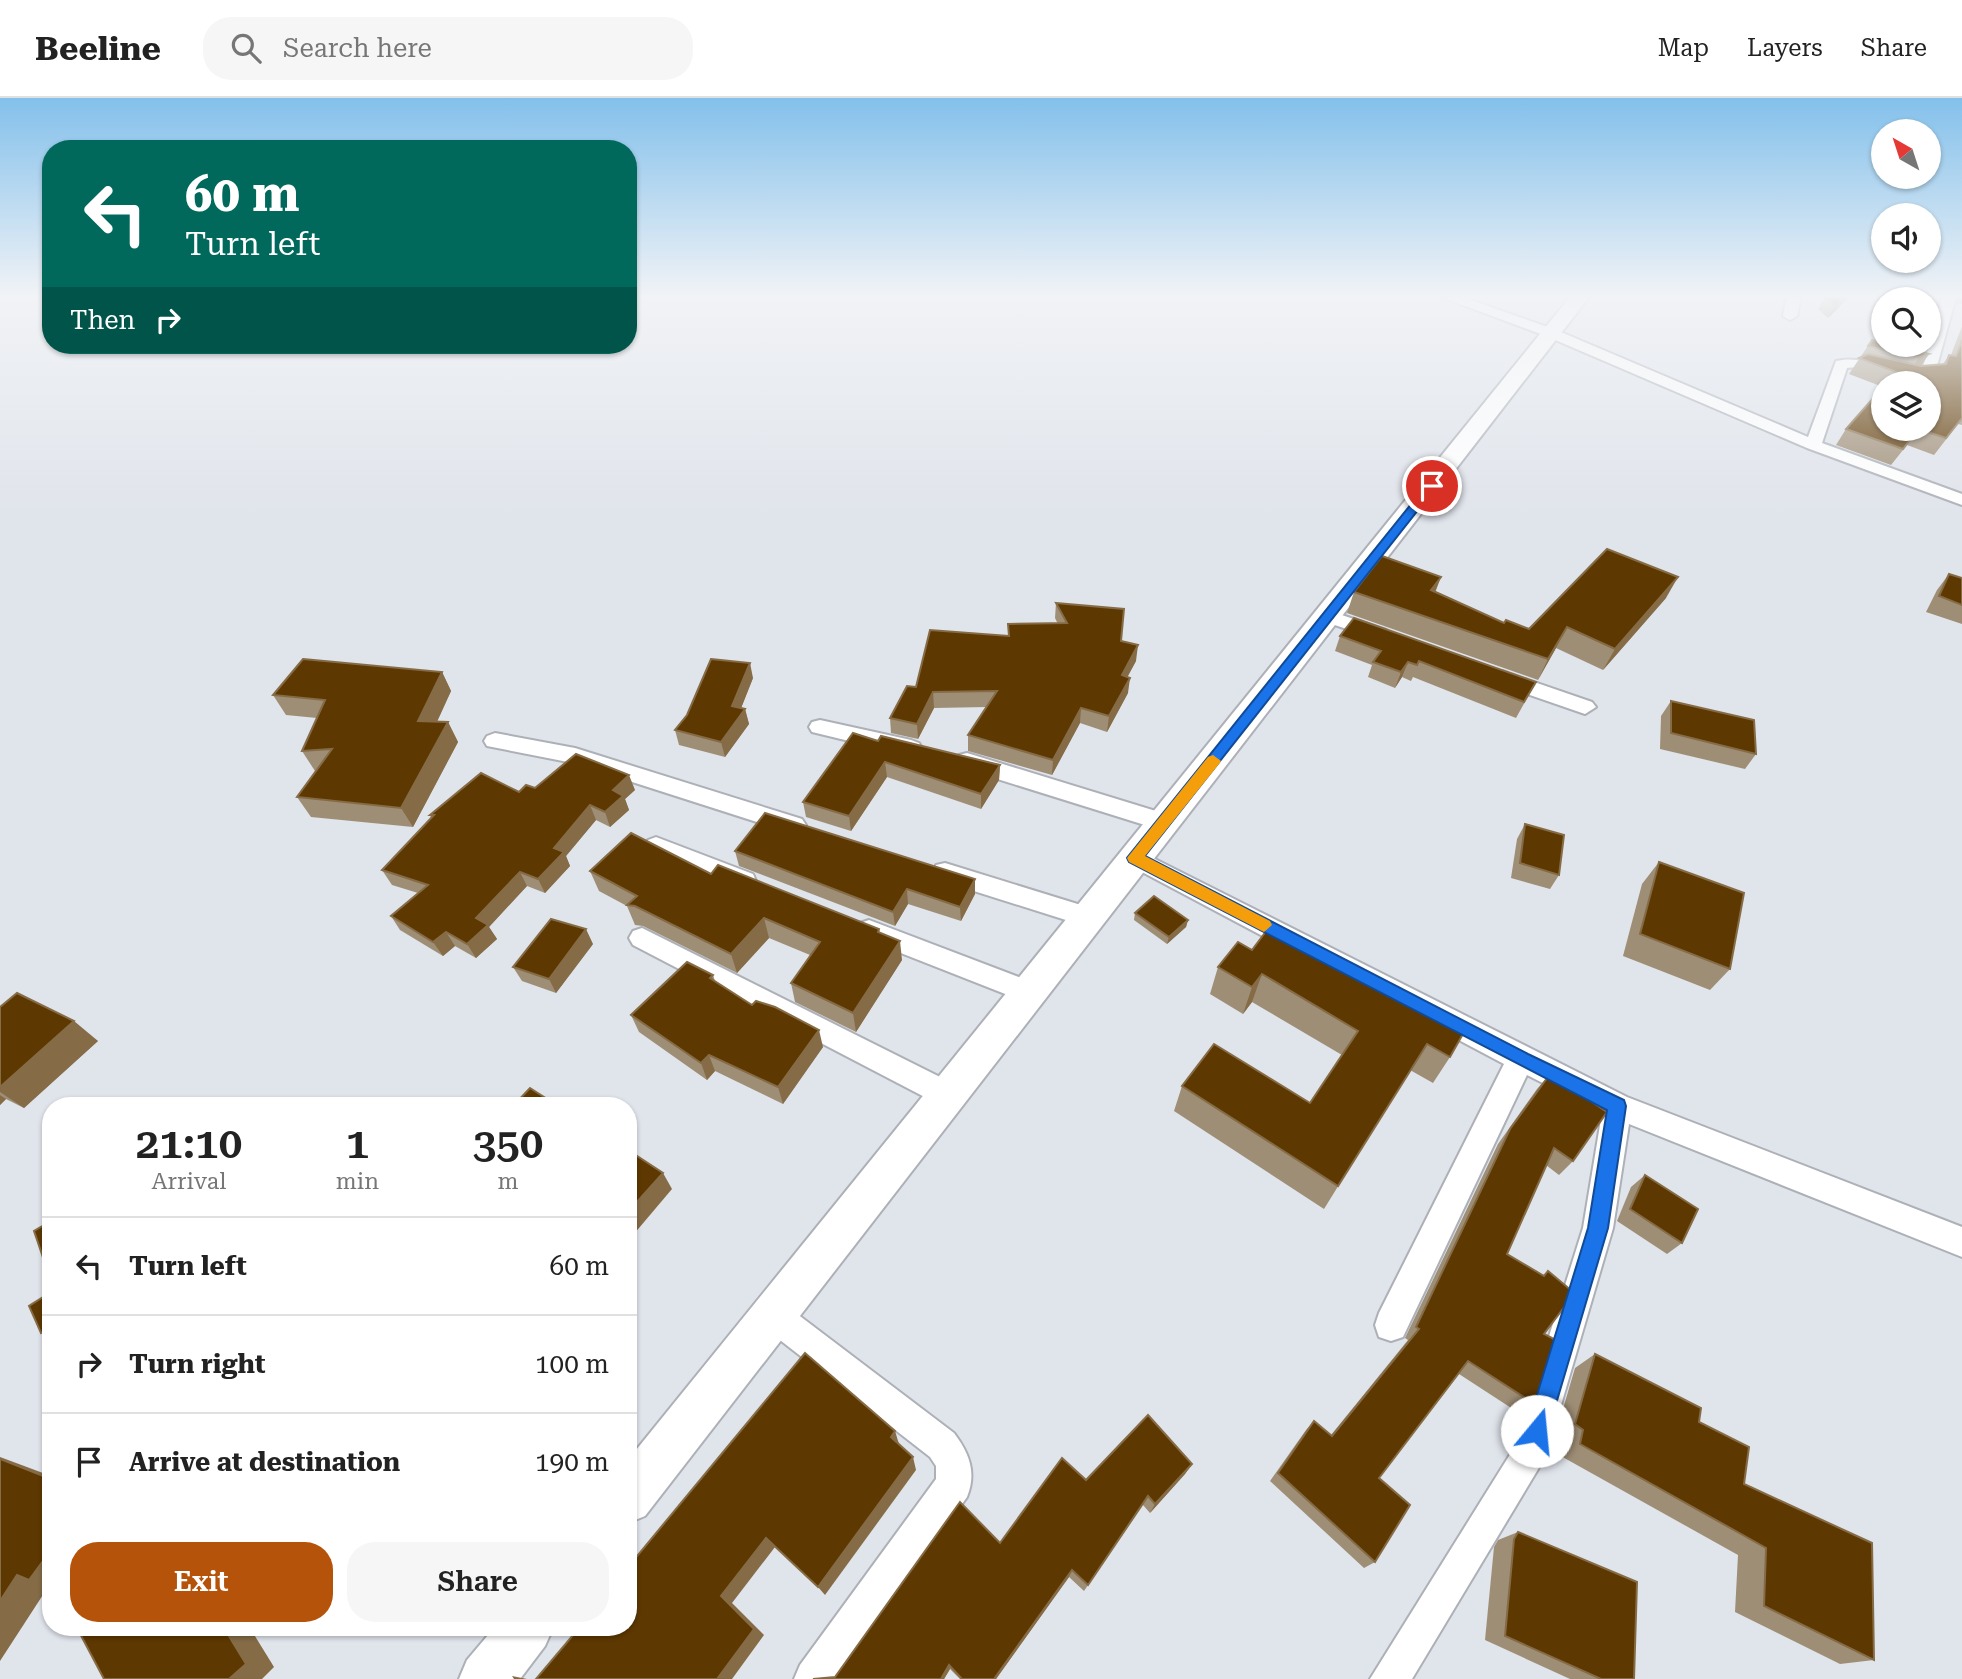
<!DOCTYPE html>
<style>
body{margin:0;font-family:"Roboto Serif",serif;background:#f6f6f6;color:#222;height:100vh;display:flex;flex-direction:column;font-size:26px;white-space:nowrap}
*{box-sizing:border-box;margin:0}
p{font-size:23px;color:#767676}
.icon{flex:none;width:38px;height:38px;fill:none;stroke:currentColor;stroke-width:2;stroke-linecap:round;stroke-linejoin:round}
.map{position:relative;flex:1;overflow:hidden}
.details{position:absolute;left:42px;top:999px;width:595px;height:539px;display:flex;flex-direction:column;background:#fff;border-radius:28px;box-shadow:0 2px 5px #0004}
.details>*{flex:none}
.guide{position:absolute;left:42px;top:42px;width:595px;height:214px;border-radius:28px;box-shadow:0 2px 5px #0004;background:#00695c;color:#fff;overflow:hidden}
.needle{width:46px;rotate:321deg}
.buttons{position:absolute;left:1871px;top:21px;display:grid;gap:14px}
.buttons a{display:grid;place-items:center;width:70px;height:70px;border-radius:50%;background:#fff;box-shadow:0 2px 5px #0004;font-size:35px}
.pin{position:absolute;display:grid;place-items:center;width:60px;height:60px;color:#fff;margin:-30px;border:4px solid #fff;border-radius:50%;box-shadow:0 2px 7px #0007}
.me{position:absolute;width:77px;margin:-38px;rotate:17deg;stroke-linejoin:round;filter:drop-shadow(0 0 5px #0008)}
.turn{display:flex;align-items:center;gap:24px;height:147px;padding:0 28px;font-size:32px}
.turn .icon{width:91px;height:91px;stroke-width:2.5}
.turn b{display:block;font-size:49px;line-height:60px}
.then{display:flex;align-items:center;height:66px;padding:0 28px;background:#0003;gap:14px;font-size:26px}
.eta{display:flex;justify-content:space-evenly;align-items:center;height:119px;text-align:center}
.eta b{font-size:42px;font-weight:600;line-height:49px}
.button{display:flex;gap:14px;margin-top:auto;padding:14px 28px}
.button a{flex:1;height:80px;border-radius:28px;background:#b45309;color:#fff;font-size:28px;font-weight:600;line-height:80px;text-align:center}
.button a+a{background:#f6f6f6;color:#222}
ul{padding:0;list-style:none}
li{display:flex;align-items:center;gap:21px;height:98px;padding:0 28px;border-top:2px solid #e0e0e0}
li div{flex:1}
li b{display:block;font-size:26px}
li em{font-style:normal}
header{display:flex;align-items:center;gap:42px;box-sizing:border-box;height:98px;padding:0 35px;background:#fff;border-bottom:2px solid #e0e0e0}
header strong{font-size:33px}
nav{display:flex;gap:38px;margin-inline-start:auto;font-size:24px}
.search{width:490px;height:63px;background:#f6f6f6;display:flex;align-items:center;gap:18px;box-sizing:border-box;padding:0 24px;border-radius:28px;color:#767676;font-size:26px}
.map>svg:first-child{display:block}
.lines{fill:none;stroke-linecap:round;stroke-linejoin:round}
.minor-casing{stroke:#adb0b7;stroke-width:4}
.secondary-casing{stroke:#adb0b7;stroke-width:4}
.minor{fill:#fff;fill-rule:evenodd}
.secondary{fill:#fff;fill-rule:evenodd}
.wall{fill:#9f8e76;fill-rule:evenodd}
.shaded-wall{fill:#856c47}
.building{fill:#5e3801;stroke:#856c47;stroke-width:2}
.route{fill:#1a73e8;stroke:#114b97;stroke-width:2}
.slow{fill:#f59e0b}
</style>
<header>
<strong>Beeline</strong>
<div class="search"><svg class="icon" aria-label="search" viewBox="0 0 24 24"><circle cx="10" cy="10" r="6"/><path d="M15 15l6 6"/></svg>Search here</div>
<nav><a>Map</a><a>Layers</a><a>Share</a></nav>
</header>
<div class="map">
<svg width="1962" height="1581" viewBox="0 0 1962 1581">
<rect width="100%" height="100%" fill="#e0e4eb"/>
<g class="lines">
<g class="minor-casing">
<g id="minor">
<path d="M1441,199H1462L1556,232L1808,339L1836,263C1867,255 1893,280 1922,273L1942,199H1956L1934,279C1899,290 1879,266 1847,270L1822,345L1962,396V407L1807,350L1546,238Z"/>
<polygon points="1787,199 1801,199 1797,218 1790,222 1783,218"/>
<polygon points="1330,513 1386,532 1389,536 1379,542 1323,523 1320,519 1323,515"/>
<polygon points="1502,573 1592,604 1596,609 1585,616 1495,585 1492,580 1495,575"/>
<polygon points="820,622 911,642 919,645 922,650 919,655 911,658 812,634 809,629 812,624"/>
<polygon points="495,635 575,650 802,721 806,727 802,733 794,736 573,665 487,648 484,643 487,638"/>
<polygon points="967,655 1172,718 1176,724 1172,730 1164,733 959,669 956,663 959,657"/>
<polygon points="656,739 753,776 756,783 753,790 744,792 648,754 644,748 648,742"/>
<polygon points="1135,751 1627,999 1962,1129 1962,1159 1629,1026 1613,1130 1546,1358 1412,1581 1370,1581 1514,1350 1583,1130 1602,1015 1527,977 1403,1239 1391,1243 1379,1239 1375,1227 1379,1215 1504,966 1127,766 1123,760 1127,754"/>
<polygon points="945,765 1097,812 1101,819 1097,826 1088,829 936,781 933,774 936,767"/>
<polygon points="869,822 1037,886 1041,894 1037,902 1028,905 860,839 856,832 860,825"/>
<polygon points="642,830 958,988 962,997 958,1006 948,1010 938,1006 633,847 629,840 633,833"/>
<path d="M773,1201L784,1206L954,1335C969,1355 977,1374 967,1399L838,1581H794L800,1567L936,1381V1368L930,1359L762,1228L757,1217L762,1206Z"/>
</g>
</g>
<g class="secondary-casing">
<g id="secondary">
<polygon points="1570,199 1589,199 645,1418 628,1425 628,1362"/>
<polygon points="494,1530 553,1530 545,1548 520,1581 459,1581 467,1562"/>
</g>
</g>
<use href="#minor" class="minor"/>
<use href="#secondary" class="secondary"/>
</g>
<g class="wall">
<polygon points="1825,199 1849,199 1828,220 1818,211"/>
<polygon points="1957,199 1962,199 1962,206 1957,205"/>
<path d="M1962,228V327L1958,326L1934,357L1907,347L1891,367L1836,347L1846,331L1883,289L1849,276L1872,242L1929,256L1920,268L1943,266L1949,257H1951ZM1883,285H1928L1883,331Z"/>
<polygon points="1949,476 1962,480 1962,526 1926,514 1937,492"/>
<polygon points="1435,493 1504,525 1529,531 1666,500 1603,572 1556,550 1538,582 1347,515 1354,494"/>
<polygon points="1056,505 1121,543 1136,563 1127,579 1128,595 1107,634 1080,625 1052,677 968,653 968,637 987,609 934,610 918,641 891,635 890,620 916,589 1008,537 1008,526 1058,526 1055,520"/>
<polygon points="1340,538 1536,584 1516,620 1413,579 1411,583 1402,579 1395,590 1368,579 1372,567 1335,553"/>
<polygon points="442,574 451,593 437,624 448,624 458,644 413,729 311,719 297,699 317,673 315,673 302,653 317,620 286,617 273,597"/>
<polygon points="753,580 741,610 745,611 749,626 725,659 679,647 675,632"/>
<polygon points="1671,603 1756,656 1745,671 1660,651 1661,618"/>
<polygon points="878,643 1000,667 999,682 981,711 887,679 851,733 806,719 803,704"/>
<polygon points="635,692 625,701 629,712 610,729 596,722 566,758 570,768 545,795 527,788 489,829 497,841 476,860 455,848 443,858 400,832 391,818 418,795 392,787 382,772 431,720 430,717 519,694"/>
<polygon points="1525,726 1559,777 1550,791 1511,780 1517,741"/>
<polygon points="735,753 975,781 975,796 961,823 908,806 895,828 739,768"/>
<polygon points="1659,764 1730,871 1710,892 1623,858 1642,786"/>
<polygon points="590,773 711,776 879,831 880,835 902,862 856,934 795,904 791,885 810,857 769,840 737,875 643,828 635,827 627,808 599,793"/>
<polygon points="1135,815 1188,822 1186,829 1167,846 1134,822"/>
<polygon points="1238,844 1450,959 1433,985 1410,972 1324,1111 1174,1013 1182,988 1310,1005 1342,957 1252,904 1243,916 1210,896 1218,869"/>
<polygon points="593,846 556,895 522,883 513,869"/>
<polygon points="713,877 715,883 752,907 823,949 783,1006 715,973 707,982 639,934 631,917"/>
<polygon points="0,909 98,943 24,1010 6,1001 0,1007"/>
<polygon points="1550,976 1573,1063 1559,1077 1546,1067 1507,1156 1543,1177 1548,1173 1544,1236 1536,1307 1522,1317 1459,1276 1379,1380 1375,1464 1364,1470 1270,1383 1306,1332 1314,1323 1331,1337 1408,1242 1405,1240 1498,1046 1537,991"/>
<polygon points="1645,1077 1682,1145 1667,1156 1617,1123 1631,1089"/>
<polygon points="1595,1256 1699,1324 1874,1562 1840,1566 1735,1514 1738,1457 1559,1357 1562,1343 1555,1338 1575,1270"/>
<polygon points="1192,1366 1185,1376 1150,1415 1143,1407 1084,1493 1069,1479 996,1581 960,1581 950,1571 944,1581 813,1581 835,1579 1000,1445 1086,1382"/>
<polygon points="1518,1434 1634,1581 1570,1581 1485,1542 1494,1449 1498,1442"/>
</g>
<g class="shaded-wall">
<polygon points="1844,199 1849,199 1828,220 1835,208"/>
<polygon points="1929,256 1921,268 1911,272 1919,259"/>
<polygon points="1441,479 1433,500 1431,492"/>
<polygon points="1678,479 1666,500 1603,572 1615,551"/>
<polygon points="1567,529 1556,550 1538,582 1548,561"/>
<polygon points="1138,547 1136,563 1120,593 1122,577"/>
<polygon points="1408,564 1402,579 1395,590 1401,574"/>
<polygon points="750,565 753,580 736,623 732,608"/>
<polygon points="442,574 451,593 428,643 418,623"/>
<polygon points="1130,580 1128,595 1107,634 1109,618"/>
<polygon points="933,594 934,610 918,641 917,626"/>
<polygon points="1081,610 1080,625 1052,677 1053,662"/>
<polygon points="745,611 749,626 725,659 721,644"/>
<polygon points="448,624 458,644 413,729 401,710"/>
<polygon points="885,664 887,679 851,733 849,718"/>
<polygon points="1000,667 999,682 981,711 981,696"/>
<polygon points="629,677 635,692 625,701 629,712 610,729 605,714 613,692"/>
<polygon points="590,707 596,722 566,758 570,768 545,795 538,781 554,750"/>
<polygon points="520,774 527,788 489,829 497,841 476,860 467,846 476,820"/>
<polygon points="975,781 975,796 961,823 960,809"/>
<polygon points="907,791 908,806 895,828 893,814"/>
<polygon points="764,820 769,840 737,875 731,856"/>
<polygon points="1188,822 1186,829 1167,846 1169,839"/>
<polygon points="586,831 593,846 556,895 549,881"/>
<polygon points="446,834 455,848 443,858 433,844"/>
<polygon points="900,843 902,862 856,934 853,915"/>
<polygon points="1262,876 1252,904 1243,916 1252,889"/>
<polygon points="74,923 98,943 24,1010 0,994 0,989"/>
<polygon points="819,932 823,949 783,1006 778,989"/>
<polygon points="709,957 715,973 707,982 701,965"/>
<polygon points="0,997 6,1001 0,1007"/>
<polygon points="663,1075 672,1091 628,1143 628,1114"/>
<polygon points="51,1228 51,1240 41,1235"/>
<polygon points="895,1333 899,1346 891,1339"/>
<polygon points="0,1359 51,1378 51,1381 0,1361"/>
<polygon points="913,1359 916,1372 825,1497 818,1489"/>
<polygon points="1192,1366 1185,1376 1150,1415 1155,1406"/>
<polygon points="766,1440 775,1449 732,1505 764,1537 732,1581 717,1581 721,1498"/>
<polygon points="51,1452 51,1486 50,1486 0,1563 0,1503 17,1477"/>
<polygon points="1072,1472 1069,1479 996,1581 994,1581"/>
<polygon points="224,1530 250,1530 274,1569 262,1581 229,1581"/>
<polygon points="949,1567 950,1571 944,1581 941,1581"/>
<polygon points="512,1578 527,1581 514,1581"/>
</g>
<g class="building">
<polygon points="1825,199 1844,199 1835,208"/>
<polygon points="1872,242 1883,245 1883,247 1890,247 1929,256 1919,259 1899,256 1868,248"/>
<polygon points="1962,242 1962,320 1946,340 1918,331 1903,351 1846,331 1883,289 1883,331 1928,331 1928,285 1886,285 1896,274 1859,260 1868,256 1921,268 1946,266 1949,257 1956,258"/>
<polygon points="1607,451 1678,479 1615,551 1567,529 1548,561 1354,494 1382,458 1441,479 1431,492 1504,525 1506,522 1529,531"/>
<polygon points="1949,476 1962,480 1962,507 1939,498"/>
<polygon points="1056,505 1124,511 1121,543 1138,547 1122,577 1130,580 1109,618 1081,610 1053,662 968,637 997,593 933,594 917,626 890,620 907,588 916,589 930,532 1009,538 1008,526 1067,525"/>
<polygon points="1354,520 1536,584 1524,604 1419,563 1417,567 1408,564 1401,574 1373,564 1381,553 1340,538"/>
<polygon points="303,561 442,574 418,623 448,624 401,710 297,699 332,651 302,653 325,602 273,597"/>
<polygon points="711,561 750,565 732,608 745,611 721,644 675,632 687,617"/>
<polygon points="1671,603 1754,622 1756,656 1671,635"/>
<polygon points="853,635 878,643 881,638 1000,667 981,696 885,664 849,718 803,704"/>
<polygon points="576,656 629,677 613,692 623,698 605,714 590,707 554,750 564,754 538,781 520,774 476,820 488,827 467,846 446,834 433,844 391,818 428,787 382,772 434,717 430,717 481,675 519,694 526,687 535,690"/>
<polygon points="765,715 975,781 960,809 907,791 893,814 735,753"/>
<polygon points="1525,726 1564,737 1559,777 1520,765"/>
<polygon points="631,735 711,776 718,767 879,831 878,834 900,843 853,915 791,885 820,844 764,820 731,856 635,808 627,807 637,798 590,773"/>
<polygon points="1659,764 1744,795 1730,871 1640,836"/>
<polygon points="1154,798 1188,822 1169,839 1135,815"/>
<polygon points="551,821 586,831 549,881 513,869"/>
<polygon points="1270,828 1463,936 1450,959 1427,946 1338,1088 1182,988 1214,946 1310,1005 1358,933 1262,876 1252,889 1218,869 1238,844 1252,852"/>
<polygon points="687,864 713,877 710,880 752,907 756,903 775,909 819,932 778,989 709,957 701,965 631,917"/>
<polygon points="17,895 74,923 0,989 0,909"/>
<polygon points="1550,976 1607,1014 1573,1063 1554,1050 1507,1156 1544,1178 1548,1173 1572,1193 1568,1204 1544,1236 1556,1242 1536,1307 1468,1263 1379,1380 1410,1407 1375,1464 1278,1375 1314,1323 1332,1338 1419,1231 1416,1229 1510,1031"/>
<polygon points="530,990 558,1008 513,1008"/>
<polygon points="628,1052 663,1075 628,1114"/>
<polygon points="1645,1077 1698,1111 1682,1145 1630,1111"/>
<polygon points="51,1123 51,1180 50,1180 34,1133"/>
<polygon points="51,1194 51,1228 41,1235 29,1208"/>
<polygon points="805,1255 895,1333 891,1339 913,1359 818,1489 766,1440 721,1498 754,1531 717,1581 536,1581 579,1530 628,1530 628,1469"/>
<polygon points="1595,1256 1701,1310 1699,1324 1749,1349 1744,1386 1872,1445 1874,1562 1764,1508 1766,1450 1580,1346 1583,1332 1575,1326"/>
<polygon points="1148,1317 1192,1366 1155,1406 1148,1398 1088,1487 1072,1472 994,1581 962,1581 949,1567 941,1581 813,1581 835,1579 960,1404 1000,1445 1062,1360 1086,1382"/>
<polygon points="0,1361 51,1381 51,1452 29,1482 17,1477 0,1503"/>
<polygon points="1518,1434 1637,1484 1634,1581 1601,1581 1505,1538 1514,1441"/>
<polygon points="77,1530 224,1530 246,1566 229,1581 104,1581"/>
</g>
<linearGradient id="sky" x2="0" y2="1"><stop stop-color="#83c0eb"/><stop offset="0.47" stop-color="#f1f3f6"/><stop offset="1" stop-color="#f1f3f6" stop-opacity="0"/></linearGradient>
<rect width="1962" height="421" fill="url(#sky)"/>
<polygon class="route" points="1428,385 1437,388 1145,758 1528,956 1624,1002 1626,1008 1608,1130 1548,1333 1545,1341 1537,1344 1529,1341 1526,1333 1588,1130 1607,1012 1129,764 1127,760"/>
<polygon class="slow" points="1213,657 1221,663 1219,666 1145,758 1270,823 1272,827 1264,834 1129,764 1127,760 1208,659"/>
</svg>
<div class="buttons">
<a><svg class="needle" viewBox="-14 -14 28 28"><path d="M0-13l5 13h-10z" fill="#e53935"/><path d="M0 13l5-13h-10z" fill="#767676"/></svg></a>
<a><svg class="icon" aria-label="sound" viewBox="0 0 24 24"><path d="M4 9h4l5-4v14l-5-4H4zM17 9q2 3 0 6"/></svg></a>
<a><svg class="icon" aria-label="search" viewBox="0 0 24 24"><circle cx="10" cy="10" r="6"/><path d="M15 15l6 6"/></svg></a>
<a><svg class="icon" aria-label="layers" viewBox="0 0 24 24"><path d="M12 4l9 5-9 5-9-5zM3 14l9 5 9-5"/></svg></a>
</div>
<div class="pin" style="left:1432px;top:388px;background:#d93025"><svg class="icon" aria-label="arrive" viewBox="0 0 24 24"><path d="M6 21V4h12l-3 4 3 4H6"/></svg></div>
<svg class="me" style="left:1537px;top:1333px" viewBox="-20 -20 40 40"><circle r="19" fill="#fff"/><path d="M0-13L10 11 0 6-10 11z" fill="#1a73e8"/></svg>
<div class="guide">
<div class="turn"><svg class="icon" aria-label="left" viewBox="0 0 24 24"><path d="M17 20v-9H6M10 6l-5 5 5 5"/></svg><div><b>60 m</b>Turn left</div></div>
<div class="then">Then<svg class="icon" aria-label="right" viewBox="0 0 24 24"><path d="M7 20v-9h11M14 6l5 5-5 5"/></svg></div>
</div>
<section class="details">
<div class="eta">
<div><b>21:10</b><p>Arrival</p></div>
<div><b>1</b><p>min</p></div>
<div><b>350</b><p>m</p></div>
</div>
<ul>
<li><svg class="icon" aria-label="left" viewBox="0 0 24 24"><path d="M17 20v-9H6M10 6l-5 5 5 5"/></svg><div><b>Turn left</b></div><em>60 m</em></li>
<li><svg class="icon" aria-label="right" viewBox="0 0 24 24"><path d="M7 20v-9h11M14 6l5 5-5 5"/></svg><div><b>Turn right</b></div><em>100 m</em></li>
<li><svg class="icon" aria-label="arrive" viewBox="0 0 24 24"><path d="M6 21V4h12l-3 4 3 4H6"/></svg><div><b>Arrive at destination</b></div><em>190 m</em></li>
</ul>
<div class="button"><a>Exit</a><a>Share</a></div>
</section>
</div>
